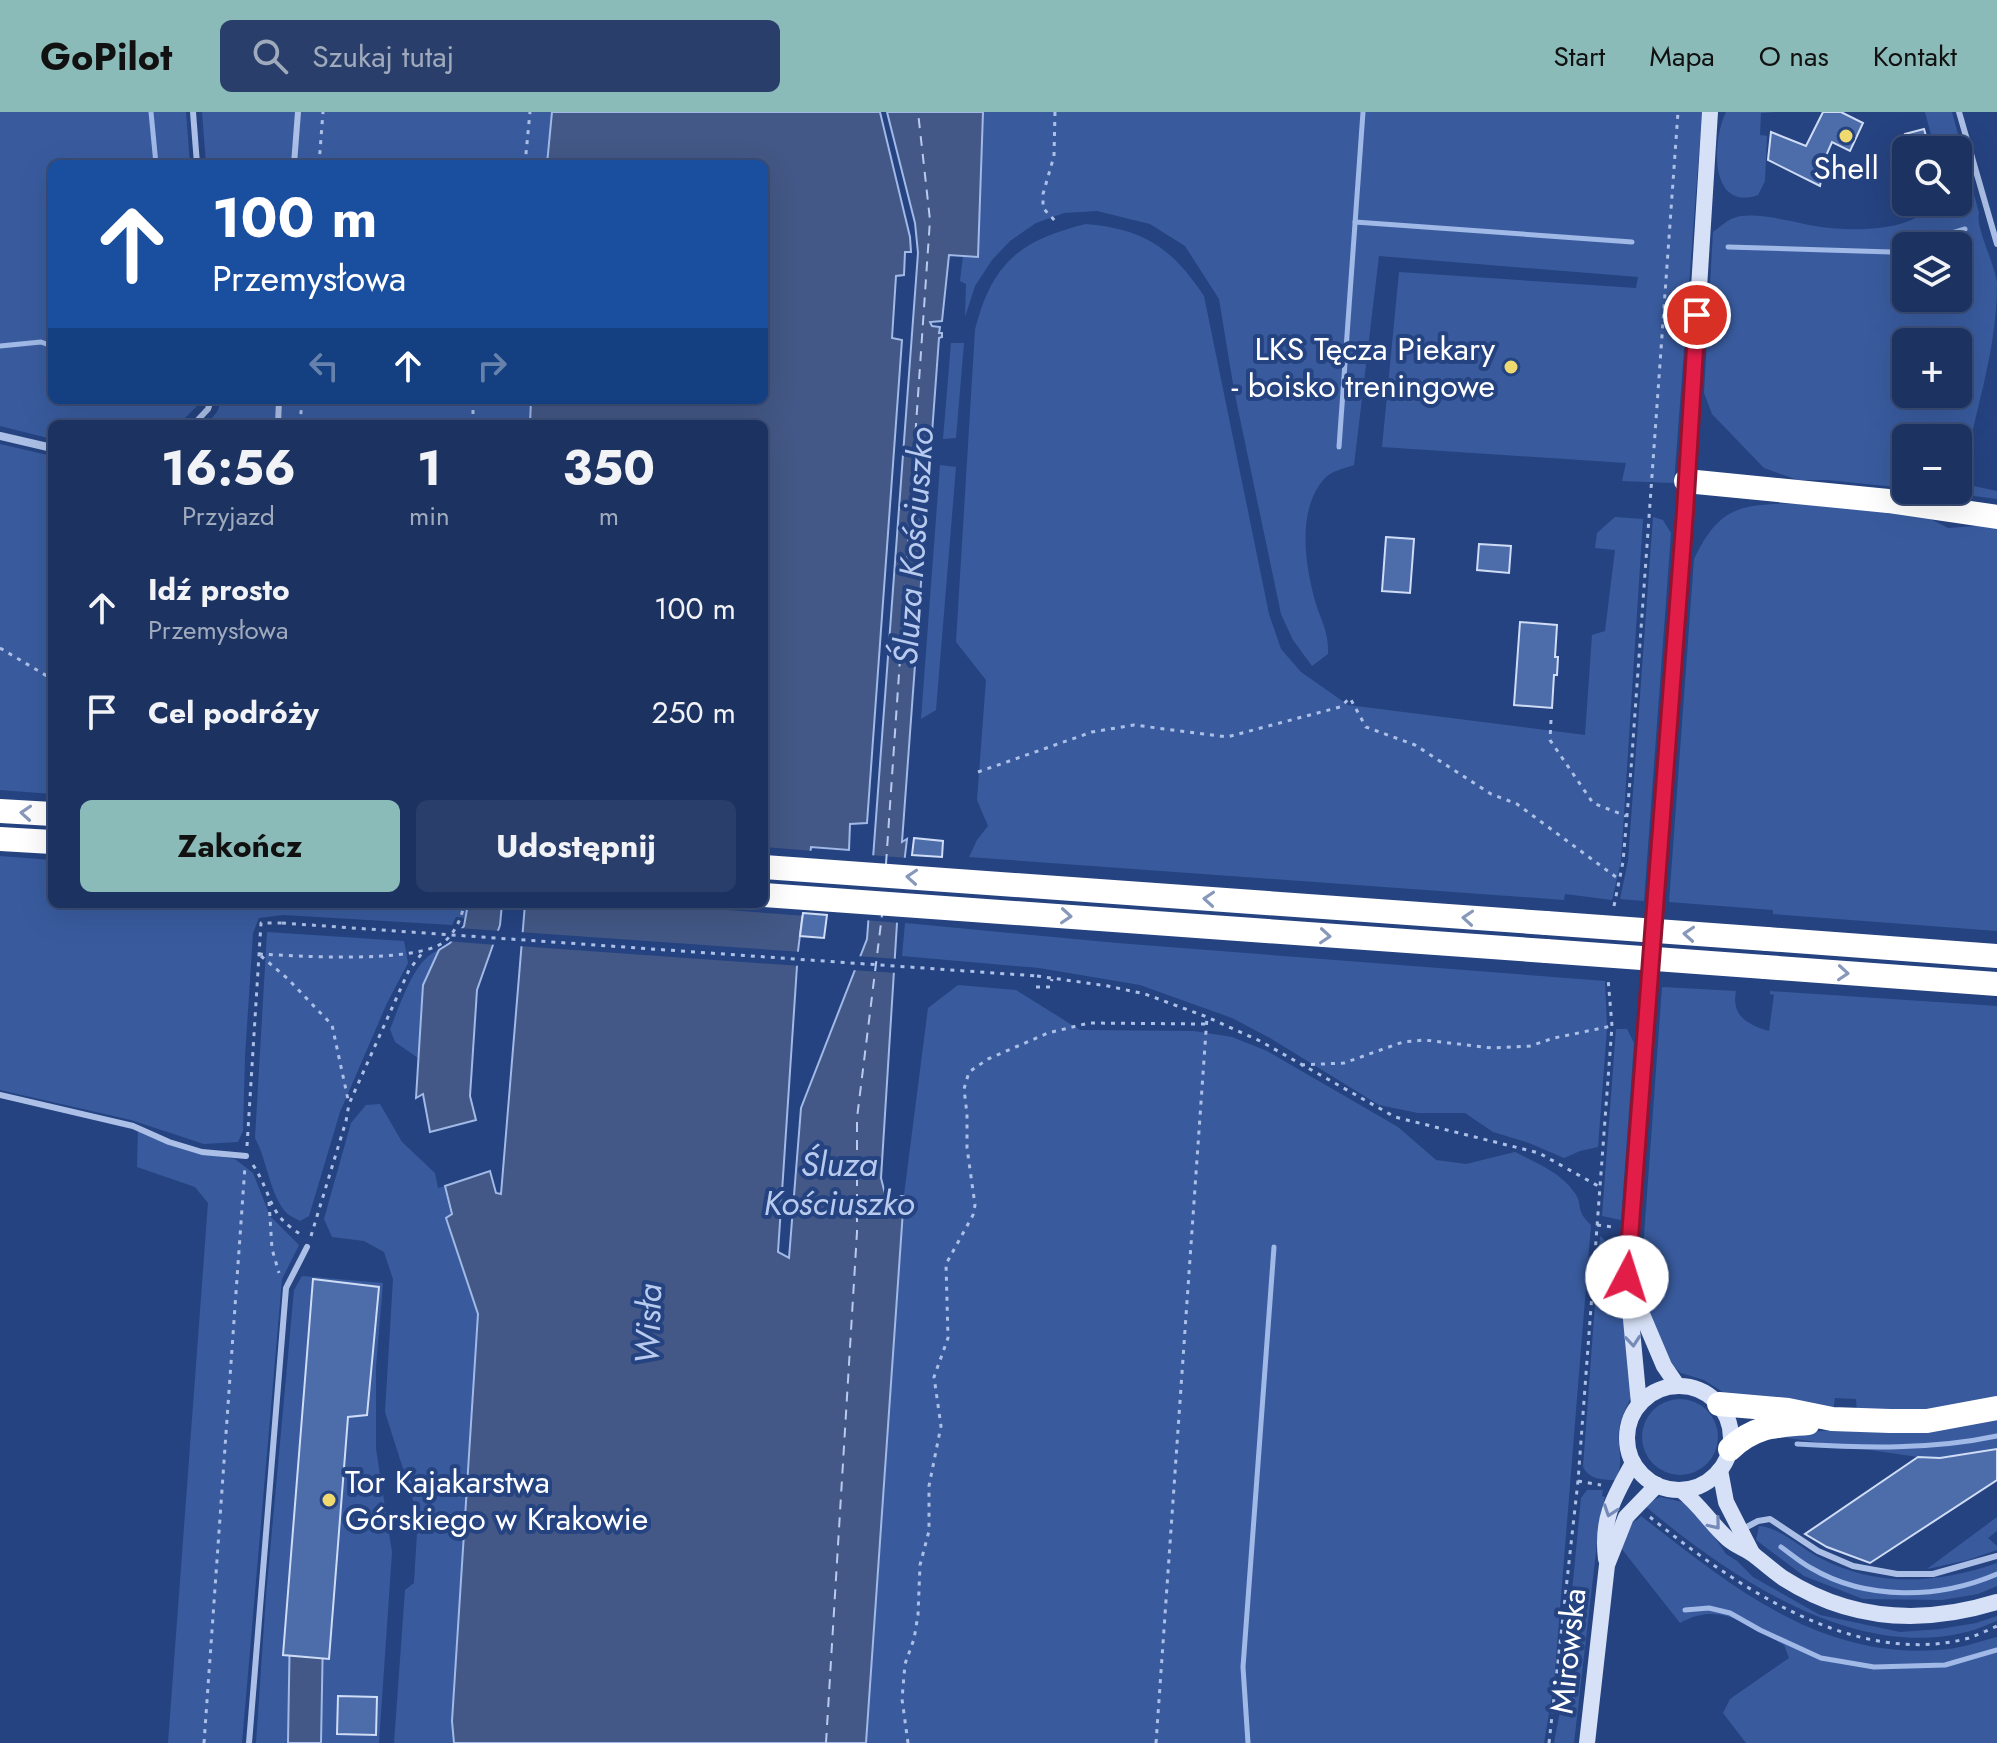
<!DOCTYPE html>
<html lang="pl">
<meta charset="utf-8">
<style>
body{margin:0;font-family:Jost,sans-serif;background:#293e6a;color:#f1f3f6;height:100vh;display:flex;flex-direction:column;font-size:30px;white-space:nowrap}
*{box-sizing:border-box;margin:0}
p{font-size:26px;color:#a0aabd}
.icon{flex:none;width:44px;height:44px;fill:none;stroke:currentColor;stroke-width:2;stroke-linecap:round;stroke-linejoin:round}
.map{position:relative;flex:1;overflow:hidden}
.sheet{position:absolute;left:48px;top:308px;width:720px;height:488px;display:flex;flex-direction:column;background:#1c3261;border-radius:12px;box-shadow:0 8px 32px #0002,0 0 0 2px #3a4d76}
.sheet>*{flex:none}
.banner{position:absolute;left:48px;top:48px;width:720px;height:244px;border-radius:12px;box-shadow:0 8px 32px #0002,0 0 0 2px #3a4d76;background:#1a4fa0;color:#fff;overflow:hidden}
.buttons{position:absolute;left:1892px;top:24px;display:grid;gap:16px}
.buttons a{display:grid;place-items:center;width:80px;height:80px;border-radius:12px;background:#1c3261;box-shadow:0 8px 32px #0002,0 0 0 2px #3a4d76;font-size:40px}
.pin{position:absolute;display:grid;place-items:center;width:68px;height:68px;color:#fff;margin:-34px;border:4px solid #fff;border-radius:50%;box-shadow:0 2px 8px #0007}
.me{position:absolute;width:88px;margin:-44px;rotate:5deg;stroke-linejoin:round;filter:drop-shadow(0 0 6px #0008)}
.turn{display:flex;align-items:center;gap:28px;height:168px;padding:0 32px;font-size:36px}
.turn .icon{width:104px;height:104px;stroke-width:2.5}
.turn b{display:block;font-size:56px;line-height:68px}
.lanes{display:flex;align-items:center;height:76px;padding:0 32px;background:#0003;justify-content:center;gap:40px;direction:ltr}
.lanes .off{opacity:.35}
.eta{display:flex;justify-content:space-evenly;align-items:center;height:136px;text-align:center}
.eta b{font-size:48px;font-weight:700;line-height:56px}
.primary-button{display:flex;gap:16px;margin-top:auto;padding:16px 32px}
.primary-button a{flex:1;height:92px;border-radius:12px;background:#8bbbb9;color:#111;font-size:32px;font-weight:700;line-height:92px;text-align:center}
.primary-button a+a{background:#293e6a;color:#f1f3f6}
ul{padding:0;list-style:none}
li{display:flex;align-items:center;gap:24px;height:104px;padding:0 32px}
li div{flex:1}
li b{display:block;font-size:30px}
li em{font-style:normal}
header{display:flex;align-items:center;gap:48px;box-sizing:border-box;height:112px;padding:0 40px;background:#8bbbb9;color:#111}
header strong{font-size:38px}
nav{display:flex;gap:44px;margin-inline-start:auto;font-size:28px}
.search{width:560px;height:72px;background:#293e6a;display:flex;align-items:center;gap:20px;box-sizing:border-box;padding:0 28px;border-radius:12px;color:#a0aabd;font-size:30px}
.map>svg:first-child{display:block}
.green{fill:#395b9e;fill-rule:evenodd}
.water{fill:#435886;stroke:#a0b9e7;stroke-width:2}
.pier{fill:#254381}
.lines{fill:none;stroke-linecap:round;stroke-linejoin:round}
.stream{stroke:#a0b9e7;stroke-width:5}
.ferry{stroke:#b8caee;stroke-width:2;stroke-dasharray:10 8;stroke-linecap:butt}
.building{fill:#4d6caa;stroke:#cfdcf5;stroke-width:2}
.path{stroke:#acc0e7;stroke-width:3;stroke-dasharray:4 6;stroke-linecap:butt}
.lane{stroke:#acc0e7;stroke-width:6}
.street{stroke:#acc0e7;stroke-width:8}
.secondary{stroke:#d6e0f6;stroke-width:16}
.highway{stroke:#fff;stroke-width:24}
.path-bridge{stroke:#acc0e7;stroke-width:3;stroke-dasharray:4 6;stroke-linecap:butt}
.highway-bridge{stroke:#fff;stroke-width:24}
.oneway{stroke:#8798ba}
.oneway2{stroke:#758ab6}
.route-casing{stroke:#92132f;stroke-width:20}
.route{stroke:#e11d48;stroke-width:14}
.poi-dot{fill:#f0da70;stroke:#254381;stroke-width:3}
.labels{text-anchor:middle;stroke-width:8;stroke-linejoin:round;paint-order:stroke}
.poi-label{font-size:32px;fill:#fff;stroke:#254381}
.street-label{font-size:32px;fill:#fff;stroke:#254381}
.water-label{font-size:34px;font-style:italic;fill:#b8caee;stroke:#254381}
</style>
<header>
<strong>GoPilot</strong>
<div class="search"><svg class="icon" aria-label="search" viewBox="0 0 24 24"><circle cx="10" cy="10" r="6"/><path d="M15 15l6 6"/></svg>Szukaj tutaj</div>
<nav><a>Start</a><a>Mapa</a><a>O nas</a><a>Kontakt</a></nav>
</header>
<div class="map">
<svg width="1997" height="1631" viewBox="0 0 1997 1631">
<rect width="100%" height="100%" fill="#254381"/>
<g class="green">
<polygon points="0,0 186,0 190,52 52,52 52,288 203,288 179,312 52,312 52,327 0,314"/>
<polygon points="202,0 552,0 547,52 206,52"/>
<path d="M983,0H1702L1674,371L1622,369L1626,351L1382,335L1399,160L1636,176L1638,165L1379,144L1354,353C1346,356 1332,359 1326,365C1296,396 1305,452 1315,489C1321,509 1329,520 1328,542L1312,554L1293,528L1281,502L1234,278L1219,187L1185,134L1150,112L1097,99L1064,101L1036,111L1010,129L992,148L975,174L965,205L966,172L960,169L963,144H978Z"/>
<path d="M1726,0H1776L1761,1L1760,23L1767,24L1765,69L1758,83C1709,100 1712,28 1726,0Z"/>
<path d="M1925,0H1952L1979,101C1975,114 1995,153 1997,171C1997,208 1991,240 1983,275C1975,307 1968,340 1959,371L1997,379V387L1929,378H1958V326H1906V376L1827,368H1798L1764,356L1712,302L1704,281L1713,120C1719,116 1727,108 1734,106C1756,98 1798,112 1821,115C1851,119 1916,121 1932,90H1958V38H1935ZM1906,134H1958V186H1906ZM1906,230H1958V282H1906Z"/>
<path d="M1086,112C1144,117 1172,136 1204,184L1269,502L1281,537L1301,560L1348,593L1585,623L1592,523L1605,519L1615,438L1595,436L1597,421L1615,405L1643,407L1621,749L1612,788L1565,782L1564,788L969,745L977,728L988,714L977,688L986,568L956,530L975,218C992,151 1020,128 1086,112Z"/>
<polygon points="951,231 964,231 956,326 943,327"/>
<polygon points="222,288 531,288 530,312 207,312 217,300"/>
<polygon points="0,332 52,344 52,682 0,678"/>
<polygon points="940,353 956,355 936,598 921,607"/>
<path d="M1800,391L1923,403L1948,416L1991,413L1997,416V819L1773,802V798L1669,790L1694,447C1721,391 1743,393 1800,391Z"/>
<polygon points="1653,405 1663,408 1671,421 1644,789 1620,787 1628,749"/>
<polygon points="0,744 52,748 52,792 468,792 466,806 456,805 452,813 283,803 259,806 253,821 245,944 243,1019 238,1030 204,1032 131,1008 0,978"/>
<polygon points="905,811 1117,831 1605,869 1607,916 1598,1035 1580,1039 1564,1046 1529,1031 1493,1020 1465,1001 1418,1001 1379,993 1270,926 1232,906 1140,873 1039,856 902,844"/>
<path d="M267,820L404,829L408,851L387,891L340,1000L309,1104L300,1109C295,1106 287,1103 284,1098C269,1078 267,1048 255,1026Z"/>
<path d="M439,838L423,873L418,946L395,930L390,917C400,894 414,846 439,838Z"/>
<path d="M958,873L1016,878L1080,918L1194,919L1232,925L1267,939L1398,1015L1436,1048L1466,1052L1515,1040C1536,1051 1560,1060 1574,1080C1584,1093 1574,1097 1591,1113L1554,1571L1544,1631H866L904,1083L928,896Z"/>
<path d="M1662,875L1736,879C1731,904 1748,913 1769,919L1774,883L1770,882V879L1997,894V1288L1956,1296L1857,1300L1856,1287L1835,1286L1833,1299L1729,1284L1704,1268L1681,1261L1669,1251L1641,1180L1637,1148L1641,1146L1644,1124Z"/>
<polygon points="1616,917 1627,917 1634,931 1621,1108 1602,1104"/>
<polygon points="380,992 402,1030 435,1061 438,1076 445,1074 452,1102 446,1106 478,1202 452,1609 454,1631 394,1631 405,1478 414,1471 418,1404 385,1300 393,1167 384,1140 364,1129 332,1125 324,1107 351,1011 366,993"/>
<polygon points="138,1016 204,1042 235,1047 253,1061 270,1104 299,1133 282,1167 242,1631 168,1631 208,1091 195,1075 137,1055"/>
<path d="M1600,1124L1619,1140L1621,1188L1634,1273C1632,1289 1621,1301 1619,1317C1617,1336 1625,1351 1615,1368C1602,1368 1589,1367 1583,1355Z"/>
<polygon points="302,1164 383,1171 376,1255 376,1337 392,1440 379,1631 256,1631 266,1484 294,1178"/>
<circle cx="1680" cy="1325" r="38"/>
<path d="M1997,1306V1337L1940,1346L1918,1345L1775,1324C1849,1310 1925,1329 1997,1306Z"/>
<polygon points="1587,1378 1603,1378 1602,1384 1605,1385 1600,1405 1574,1631 1554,1631 1561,1594 1581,1386"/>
<path d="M1660,1385L1687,1391L1696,1398L1726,1442L1737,1449L1753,1465L1820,1503L1900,1520L1940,1517L1976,1511L1997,1504V1509C1986,1513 1974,1519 1962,1521C1850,1547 1725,1462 1644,1393Z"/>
<path d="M1641,1404C1734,1476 1823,1551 1949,1537C1965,1535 1981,1529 1997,1525V1631H1746L1723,1601L1730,1587L1789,1546L1784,1533C1749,1514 1720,1488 1680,1511L1621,1436L1632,1407L1636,1409Z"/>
<polygon points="1997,1405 1997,1419 1988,1426 1997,1434 1997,1438 1968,1448 1927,1457"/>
<path d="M1759,1414C1781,1416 1798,1434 1818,1445C1876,1476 1937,1472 1997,1451V1474L1978,1482L1942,1488L1863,1487L1804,1464L1756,1428Z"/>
</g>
<g class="water">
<polygon points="552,0 880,0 910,125 911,140 905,140 904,163 896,164 892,226 902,228 867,711 850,712 849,738 811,735 798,839 778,1140 789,1146 801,996 867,827 918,141 915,111 887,0 983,0 978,145 949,143 942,209 930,210 932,214 940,215 939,221 942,221 942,225 939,226 902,730 907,727 897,811 881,1066 885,1082 890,1084 904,1084 866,1631 454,1631 452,1609 478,1202 446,1106 452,1102 445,1074 490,1059 496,1081 501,1082 525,792 764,792 764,312 530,312 531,288 764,288 764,52 547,52"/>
<polygon points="468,792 502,792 500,813 477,878 470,984 476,1008 430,1020 423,982 416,986 423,873 439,838 450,831 464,814"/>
<polygon points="345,1294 323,1522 321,1631 288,1631 290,1513"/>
</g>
<g class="pier">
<polygon points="764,735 851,742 814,739 806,804 649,792 764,792"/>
<polygon points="869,743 908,746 901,811 864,808"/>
<polygon points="458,816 502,819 498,833 445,829"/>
<polygon points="519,820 802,840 801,854 518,834"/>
<polygon points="856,844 899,847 898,861 851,858"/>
</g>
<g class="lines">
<g class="stream">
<polyline points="151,0 156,52"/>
<polyline points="1355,110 1632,130"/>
<polyline points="1910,134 1965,117"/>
<polyline points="1728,135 1891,140 1906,135"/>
<polyline points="0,234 41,230 52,234"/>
<polyline points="1339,335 1363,0"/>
<path d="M1797,1332C1864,1336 1932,1338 1997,1324"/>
<path d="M1781,1435C1791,1442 1800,1450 1811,1456C1867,1489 1939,1487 1997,1462"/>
<polyline points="1685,1498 1709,1496 1730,1501 1760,1518 1821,1546 1874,1555 1945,1553 1997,1538"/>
<polyline points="1248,1631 1243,1555 1274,1135"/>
</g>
<g class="ferry">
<polyline points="886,752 930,108 918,0"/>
<polyline points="826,1631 857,1120 857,1006 882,803"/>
</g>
</g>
<g class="building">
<polygon points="1823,0 1841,0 1863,11 1850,39 1832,30 1825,46 1820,74 1768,48 1771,20 1806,34"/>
<polygon points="1924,17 1930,38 1910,38 1905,22"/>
<polygon points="1386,425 1414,427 1410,481 1382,479"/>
<polygon points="1479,432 1511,434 1509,461 1477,458"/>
<polygon points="1520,510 1557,513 1555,545 1558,545 1557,563 1554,563 1552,596 1514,593"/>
<polygon points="914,726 943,729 942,745 912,743"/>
<polygon points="803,801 827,803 824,826 800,824"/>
<polygon points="313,1167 379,1175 367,1303 348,1305 329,1547 283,1543"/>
<polygon points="1997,1337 1997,1368 1870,1451 1827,1435 1805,1422 1918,1345 1940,1346"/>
<polygon points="338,1584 377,1585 376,1623 337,1622"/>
</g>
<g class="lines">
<g class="path">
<polyline points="1055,0 1054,44 1043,82 1043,96 1057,111"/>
<polyline points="319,52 323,0"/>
<polyline points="525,52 530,0"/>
<polyline points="473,288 473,312"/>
<polyline points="300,312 302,288"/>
<polyline points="0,536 52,567"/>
<polyline points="1551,608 1550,628 1593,691 1626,704"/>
<polyline points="978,660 1092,620 1134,613 1227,625 1340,595 1350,586 1366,615 1415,633 1491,682 1517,692 1620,768"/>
<polyline points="1614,794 1623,750 1631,657 1678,0"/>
<path d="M259,842C298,844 414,852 444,830C455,821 462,805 464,792"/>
<polyline points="261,844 288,867 332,913 349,992"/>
<polyline points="1037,864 1108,874 1145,882 1207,905 1260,929 1395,1005 1539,1041 1600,1075"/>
<polyline points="1036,875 1050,875 1052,867"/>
<polyline points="1301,953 1344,951 1403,930 1424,928 1492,936 1530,934 1554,926 1612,914"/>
<polyline points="247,1034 261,811 282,811"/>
<path d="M253,1053C273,1083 267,1103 302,1123"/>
<polyline points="269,1090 272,1137 279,1161"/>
<polyline points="1597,1113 1613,1115"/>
<polyline points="311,1124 346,1009 349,992 409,858 423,840"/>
<polyline points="1578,1369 1601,1373"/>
<path d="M1650,1405C1734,1473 1855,1557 1969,1526C1978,1523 1988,1518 1997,1514"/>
<polyline points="204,1631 245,1054"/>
<polyline points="908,1631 902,1587 905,1552 914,1527 918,1503 920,1453 929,1419 929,1374 941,1314 934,1265 948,1226 946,1152 973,1103 975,1093 967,1036 967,1002 964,977 969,960 988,947 1048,921 1089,911 1205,912"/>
<polyline points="1156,1631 1207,905"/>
<polyline points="1549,1631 1578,1369 1612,914 1608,866"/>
</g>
<g class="lane">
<polyline points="193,0 197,52"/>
<polyline points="1959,0 1997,132"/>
<polyline points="294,52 298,0"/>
<polyline points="194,312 208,297 211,288"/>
<polyline points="278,312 279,288"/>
<polyline points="0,983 133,1014 169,1030 202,1040 246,1044"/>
<polyline points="1743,1417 1758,1409 1770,1407 1818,1439 1853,1454 1897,1462 1933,1462 1997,1444"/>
<polyline points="249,1631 286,1176 307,1135"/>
</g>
<polyline class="street" points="0,324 52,336"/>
<g class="secondary">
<polyline points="1633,1181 1664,1254 1677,1273"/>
<circle cx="1679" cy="1326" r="52"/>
<polyline points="1639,1292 1627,1165 1685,400 1710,0"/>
<polyline points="1720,1358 1726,1390 1752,1441"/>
<path d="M1681,1378C1701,1394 1710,1411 1728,1427C1736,1434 1746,1437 1754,1443C1764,1451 1773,1459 1783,1466C1850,1509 1923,1513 1997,1490"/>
<path d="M1606,1447C1601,1406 1614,1385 1633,1351"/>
<polyline points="1587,1631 1607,1453 1626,1405 1657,1373"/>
</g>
<g class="highway">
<polyline points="1686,369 1888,389 1997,405"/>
<polyline points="0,699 52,702"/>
<polyline points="0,727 52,730"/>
<polyline points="764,755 1546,811"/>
<polyline points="764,783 1546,839"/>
<polyline points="1767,827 1997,844"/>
<polyline points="1765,855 1997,872"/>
<polyline points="1719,1292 1788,1298 1832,1307 1890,1309 1927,1309 1997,1296"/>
<path d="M1730,1337C1755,1313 1776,1314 1808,1311"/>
</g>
<polyline class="path-bridge" points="282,811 1037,864"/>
<g class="highway-bridge">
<polyline points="1546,811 1767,827"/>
<polyline points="1546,839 1765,855"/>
</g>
</g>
<defs><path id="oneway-chevron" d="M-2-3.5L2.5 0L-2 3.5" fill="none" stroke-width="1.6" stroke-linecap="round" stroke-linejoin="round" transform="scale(2)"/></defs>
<g class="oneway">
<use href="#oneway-chevron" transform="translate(26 701) rotate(-176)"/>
<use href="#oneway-chevron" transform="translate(912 765) rotate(-176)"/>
<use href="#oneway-chevron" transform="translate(1209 787) rotate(-176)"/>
<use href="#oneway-chevron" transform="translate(1066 804) rotate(4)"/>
<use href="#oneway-chevron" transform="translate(1468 806) rotate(-176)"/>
<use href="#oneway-chevron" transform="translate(1689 822) rotate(-176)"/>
<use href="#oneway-chevron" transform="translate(1325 824) rotate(4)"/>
<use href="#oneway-chevron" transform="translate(1843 861) rotate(4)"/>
</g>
<g class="oneway2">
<use href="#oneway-chevron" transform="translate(1633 1229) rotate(85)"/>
<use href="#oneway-chevron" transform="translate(1610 1399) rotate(109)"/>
<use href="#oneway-chevron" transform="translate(1715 1412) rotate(51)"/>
</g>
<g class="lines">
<g class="route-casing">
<polyline id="route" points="1627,1165 1685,400 1697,203"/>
</g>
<use href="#route" class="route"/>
</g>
<g class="poi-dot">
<circle cx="1846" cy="24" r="8"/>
<circle cx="1511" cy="255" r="8"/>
<circle cx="329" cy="1388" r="8"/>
</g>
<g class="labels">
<g class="poi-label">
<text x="1846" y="67">Shell</text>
<text x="1495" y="248" text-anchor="end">LKS Tęcza Piekary<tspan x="1495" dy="37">- boisko treningowe</tspan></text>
<text x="345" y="1381" text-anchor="start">Tor Kajakarstwa<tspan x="345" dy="37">Górskiego w Krakowie</tspan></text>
</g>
<g class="street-label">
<text transform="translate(1568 1539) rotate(-84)" y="11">Mirowska</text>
</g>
<g class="water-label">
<text transform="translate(913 434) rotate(-86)" y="12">Śluza Kościuszko</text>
<text x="839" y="1064">Śluza<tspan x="839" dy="39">Kościuszko</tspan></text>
<text transform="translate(648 1212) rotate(-88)" y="12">Wisła</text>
</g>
</g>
</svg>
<div class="buttons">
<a><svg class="icon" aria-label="search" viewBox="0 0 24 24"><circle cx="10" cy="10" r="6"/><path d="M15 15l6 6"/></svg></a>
<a><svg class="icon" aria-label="layers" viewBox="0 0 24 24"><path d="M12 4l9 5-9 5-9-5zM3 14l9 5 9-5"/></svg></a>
<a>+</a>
<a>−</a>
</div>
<div class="pin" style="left:1697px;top:203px;background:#d93025"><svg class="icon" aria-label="arrive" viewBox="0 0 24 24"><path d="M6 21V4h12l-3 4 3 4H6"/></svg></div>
<svg class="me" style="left:1627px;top:1165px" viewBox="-20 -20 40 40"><circle r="19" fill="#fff"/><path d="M0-13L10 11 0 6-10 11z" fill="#e11d48"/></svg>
<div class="banner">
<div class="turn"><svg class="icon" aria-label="ahead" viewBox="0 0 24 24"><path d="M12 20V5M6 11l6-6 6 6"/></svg><div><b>100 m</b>Przemysłowa</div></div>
<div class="lanes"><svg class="icon off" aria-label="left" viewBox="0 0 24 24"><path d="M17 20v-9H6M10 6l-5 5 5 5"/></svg><svg class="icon" aria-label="ahead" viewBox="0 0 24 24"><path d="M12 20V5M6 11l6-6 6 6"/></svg><svg class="icon off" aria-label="right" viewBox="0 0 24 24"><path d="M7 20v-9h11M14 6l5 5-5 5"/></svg></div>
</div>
<section class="sheet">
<div class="eta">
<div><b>16:56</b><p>Przyjazd</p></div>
<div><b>1</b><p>min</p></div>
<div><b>350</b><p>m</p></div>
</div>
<ul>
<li><svg class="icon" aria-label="ahead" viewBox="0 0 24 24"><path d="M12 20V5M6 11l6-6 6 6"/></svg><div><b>Idź prosto</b><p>Przemysłowa</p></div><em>100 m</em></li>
<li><svg class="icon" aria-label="arrive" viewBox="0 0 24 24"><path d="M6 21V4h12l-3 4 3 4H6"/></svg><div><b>Cel podróży</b></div><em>250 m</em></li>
</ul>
<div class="primary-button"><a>Zakończ</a><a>Udostępnij</a></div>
</section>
</div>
